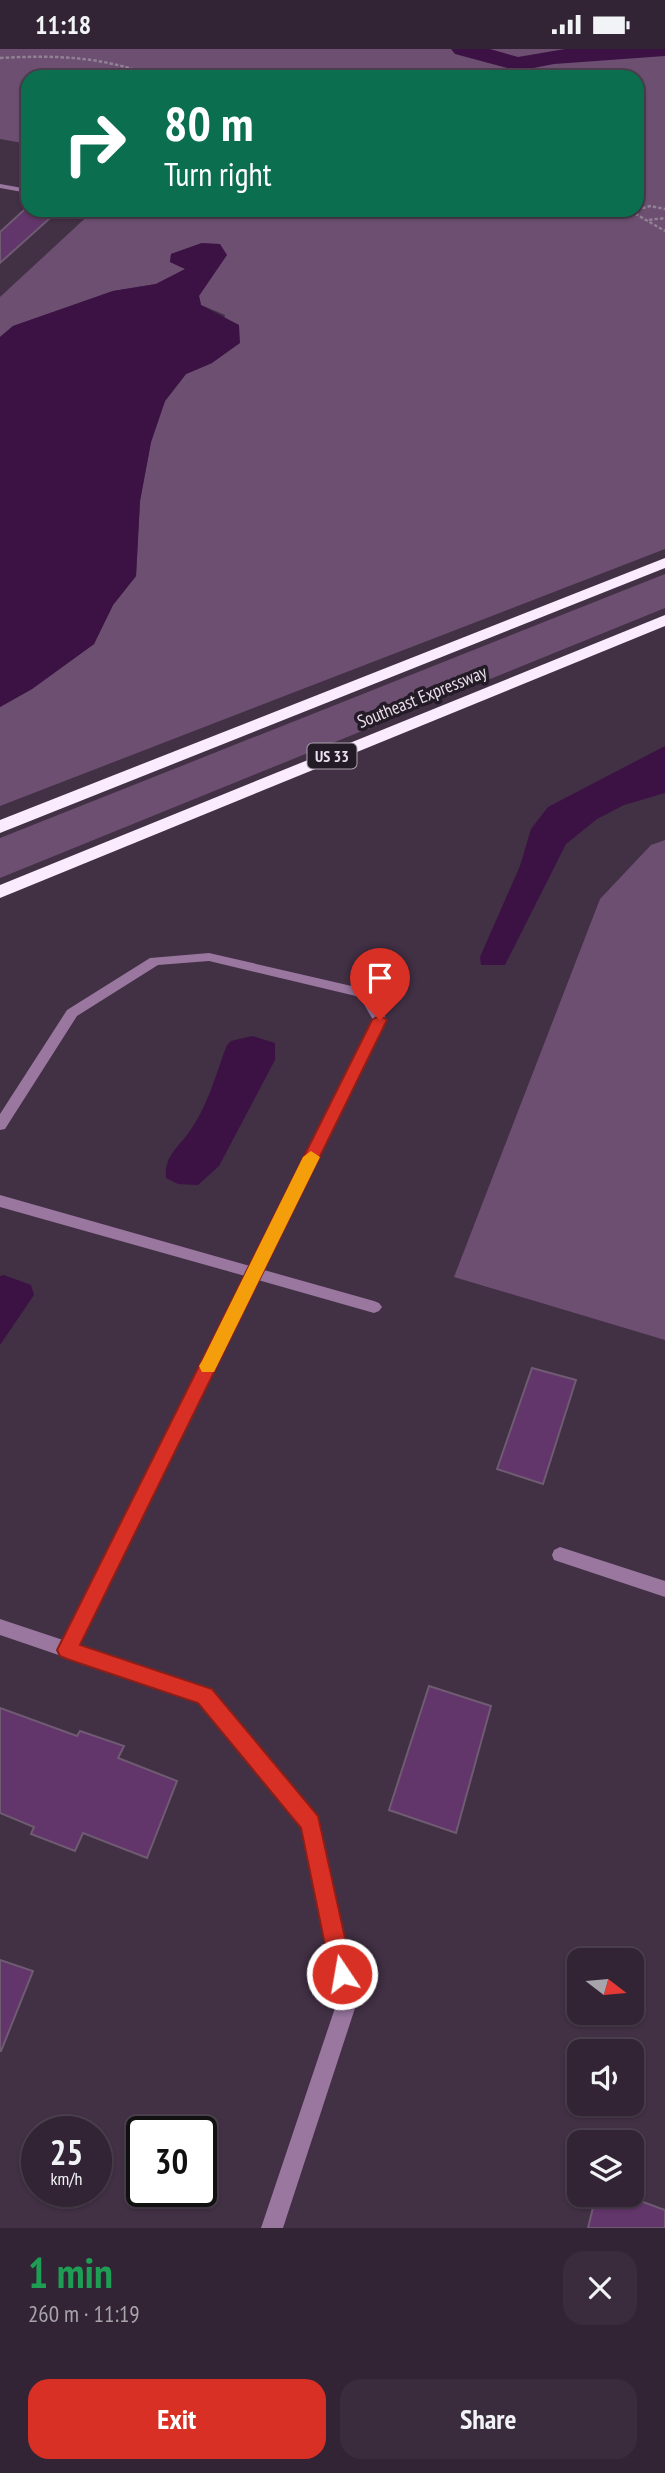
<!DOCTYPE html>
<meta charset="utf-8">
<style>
body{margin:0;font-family:"PT Sans Narrow",sans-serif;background:#3a2c3c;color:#f1f3f6;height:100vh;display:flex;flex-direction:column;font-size:26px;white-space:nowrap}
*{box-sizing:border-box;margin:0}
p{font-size:23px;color:#a8a4ac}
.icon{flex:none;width:38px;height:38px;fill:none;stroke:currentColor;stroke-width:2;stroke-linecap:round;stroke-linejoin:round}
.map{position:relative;height:2179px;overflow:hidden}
.sheet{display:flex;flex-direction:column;background:#322434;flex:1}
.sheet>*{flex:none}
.top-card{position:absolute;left:21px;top:21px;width:623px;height:147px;border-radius:21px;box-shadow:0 2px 5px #0004,0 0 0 2px #4d414f;background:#0b6e4f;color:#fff;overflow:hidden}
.needle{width:46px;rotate:106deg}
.controls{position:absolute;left:567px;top:1899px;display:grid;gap:14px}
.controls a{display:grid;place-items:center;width:77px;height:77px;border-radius:14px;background:#322434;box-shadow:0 2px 5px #0004,0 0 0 2px #4d414f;font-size:35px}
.speed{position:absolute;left:21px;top:2067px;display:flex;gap:14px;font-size:35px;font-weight:700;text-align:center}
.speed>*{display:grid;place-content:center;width:91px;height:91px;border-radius:50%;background:#322434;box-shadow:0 2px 5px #0004,0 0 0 2px #4d414f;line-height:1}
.speed small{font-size:18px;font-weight:400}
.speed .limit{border:4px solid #111;border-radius:10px;background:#fff;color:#111}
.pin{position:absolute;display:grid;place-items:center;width:60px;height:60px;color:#fff;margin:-72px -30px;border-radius:50% 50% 50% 0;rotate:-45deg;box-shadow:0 0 7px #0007}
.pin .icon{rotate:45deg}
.me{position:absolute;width:77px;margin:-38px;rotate:348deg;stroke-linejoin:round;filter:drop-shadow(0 0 5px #0008)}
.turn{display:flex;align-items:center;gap:24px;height:147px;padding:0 28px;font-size:32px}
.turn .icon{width:91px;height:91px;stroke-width:2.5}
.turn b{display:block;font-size:49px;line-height:60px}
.round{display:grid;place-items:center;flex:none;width:74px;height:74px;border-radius:21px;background:#3a2c3c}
.head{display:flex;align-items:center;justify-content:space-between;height:119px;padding:0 28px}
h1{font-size:42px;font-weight:700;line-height:52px;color:#1e9e55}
.button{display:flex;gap:14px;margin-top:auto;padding:14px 28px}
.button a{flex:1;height:80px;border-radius:21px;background:#d93025;color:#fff;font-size:28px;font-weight:700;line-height:80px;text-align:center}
.button a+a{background:#3a2c3c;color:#f1f3f6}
.status{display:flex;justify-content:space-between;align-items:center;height:49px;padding:0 35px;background:#322434;direction:ltr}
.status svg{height:19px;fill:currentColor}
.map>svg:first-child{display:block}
.green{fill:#6d4f72}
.water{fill:#3c1244}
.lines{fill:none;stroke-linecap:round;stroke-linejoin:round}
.river{fill:#3c1244;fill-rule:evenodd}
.building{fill:#62366a;stroke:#6f5b72;stroke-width:2}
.path{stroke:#908193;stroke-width:2.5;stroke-dasharray:3.5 2;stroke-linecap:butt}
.service{fill:#99779f;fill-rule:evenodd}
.minor{fill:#99779f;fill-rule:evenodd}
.motorway{fill:#fbebfe;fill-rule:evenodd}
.route{fill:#d93025;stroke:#8d1f18;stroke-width:2}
.slow{fill:#f59e0b}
.labels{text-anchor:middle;stroke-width:7;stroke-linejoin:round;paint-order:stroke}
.shield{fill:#231b25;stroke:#aea4b0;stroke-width:2}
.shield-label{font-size:16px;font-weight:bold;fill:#eadfec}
.street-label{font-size:18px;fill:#eadfec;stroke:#231b25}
</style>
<div class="status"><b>11:18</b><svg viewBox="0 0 49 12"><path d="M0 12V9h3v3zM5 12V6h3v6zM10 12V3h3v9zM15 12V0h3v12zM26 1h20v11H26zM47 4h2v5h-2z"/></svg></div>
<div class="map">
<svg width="665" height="2179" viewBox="0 0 665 2179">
<rect width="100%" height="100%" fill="#423045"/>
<g class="green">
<polygon points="0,0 665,0 665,500 0,757 0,658 32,640 94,595 113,556 136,527 140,452 151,393 165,352 186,325 212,314 225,266 201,256 199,247 202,194 171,205 170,213 186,220 156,235 113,242 13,277 0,288 0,248 94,161 637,161 637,28 28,28 28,95 0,90"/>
<polygon points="665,525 665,559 0,829 0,789"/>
<polygon points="665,791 665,1291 454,1228 600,850 651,796"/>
</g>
<g class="water">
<polygon points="202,194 220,195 227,206 199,247 201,256 239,276 240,294 212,314 186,325 165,352 151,393 140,452 136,527 113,556 94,595 32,640 0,658 0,288 13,277 113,242 156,235 185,220 170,213 171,205"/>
<polygon points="665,697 665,744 624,756 597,770 566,795 505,916 481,916 480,908 520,817 531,780 548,758"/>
<path d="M252,987L275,994V1011L219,1117L198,1136L178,1135L166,1129C164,1109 176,1100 187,1086C208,1058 215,1027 227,996L231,992Z"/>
<polygon points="4,1226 31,1236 34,1246 0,1296 0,1227"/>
</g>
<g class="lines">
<polygon class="river" points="451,0 490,0 518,8 565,0 665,0 665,7 554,15 518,22 455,5"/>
</g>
<g class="building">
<polygon points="24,161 59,161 0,214 0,183"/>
<polygon points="532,1319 576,1331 543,1435 497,1420"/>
<polygon points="429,1637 491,1657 456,1784 389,1761"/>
<polygon points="0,1659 77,1687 80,1682 124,1697 118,1709 177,1732 147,1809 83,1784 75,1802 31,1785 34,1778 0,1764"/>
<polygon points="0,1911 33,1922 1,2002 0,2002"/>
<polygon points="596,2146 624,2146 665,2161 665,2179 588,2179"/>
</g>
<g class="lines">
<g class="path">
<path d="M0,9C55,6 103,7 155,28"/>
<polyline points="597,161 634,164 665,182"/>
<polyline points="637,161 650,157 665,160"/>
<polyline points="649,171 665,169"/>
</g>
<polygon class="service" points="560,1498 665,1532 665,1548 554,1511 552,1506 554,1501"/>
<g class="minor">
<polygon points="0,135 28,140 28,144 0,139"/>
<polygon points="209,904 369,941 387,971 264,1221 374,1252 379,1254 382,1258 379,1262 374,1264 258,1231 78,1596 211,1641 317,1767 319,1774 358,1950 283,2179 261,2179 338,1950 302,1778 199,1654 0,1586 0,1570 63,1591 245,1227 0,1158 0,1146 250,1217 373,971 360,948 209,912 158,916 77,967 5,1080 0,1081 0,1065 67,961 150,909"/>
</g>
<g class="motorway">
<polygon points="665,509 665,519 0,784 0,771"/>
<polygon points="665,566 665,577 0,849 0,836"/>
</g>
</g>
<polygon class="route" points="380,966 387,971 80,1596 212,1640 318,1767 353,1925 350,1933 342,1936 334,1933 331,1925 301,1779 198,1654 67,1610 60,1607 57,1601 372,971"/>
<polygon class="slow" points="311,1102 320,1108 214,1323 202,1323 199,1317 202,1312 303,1108"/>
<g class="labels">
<rect class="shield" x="307.5" y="694.5" width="49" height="25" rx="5"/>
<g class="shield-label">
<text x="332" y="713">US 33</text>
</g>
<g class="street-label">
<text transform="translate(422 648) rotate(-22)" y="6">Southeast Expressway</text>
</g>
</g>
</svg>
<div class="controls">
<a><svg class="needle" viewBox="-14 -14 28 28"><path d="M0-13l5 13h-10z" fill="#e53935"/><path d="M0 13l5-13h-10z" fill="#a8a4ac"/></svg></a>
<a><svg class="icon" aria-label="sound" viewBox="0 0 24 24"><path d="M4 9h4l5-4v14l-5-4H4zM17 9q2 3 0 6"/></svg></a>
<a><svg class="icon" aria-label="layers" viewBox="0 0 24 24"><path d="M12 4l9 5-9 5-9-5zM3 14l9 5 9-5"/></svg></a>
</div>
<div class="speed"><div>25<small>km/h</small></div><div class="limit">30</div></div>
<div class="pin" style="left:380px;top:971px;background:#d93025"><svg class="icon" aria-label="arrive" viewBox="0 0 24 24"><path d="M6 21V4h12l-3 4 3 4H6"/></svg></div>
<svg class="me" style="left:342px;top:1925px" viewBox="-20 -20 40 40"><circle r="17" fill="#d93025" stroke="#fff" stroke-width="3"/><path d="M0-11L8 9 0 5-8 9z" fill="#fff"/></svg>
<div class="top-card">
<div class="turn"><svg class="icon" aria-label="right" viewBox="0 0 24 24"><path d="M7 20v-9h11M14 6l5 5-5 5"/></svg><div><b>80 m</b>Turn right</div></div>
</div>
</div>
<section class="sheet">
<div class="head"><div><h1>1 min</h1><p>260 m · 11:19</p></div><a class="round"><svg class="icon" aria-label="close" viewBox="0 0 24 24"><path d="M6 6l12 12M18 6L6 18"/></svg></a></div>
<div class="button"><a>Exit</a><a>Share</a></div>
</section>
